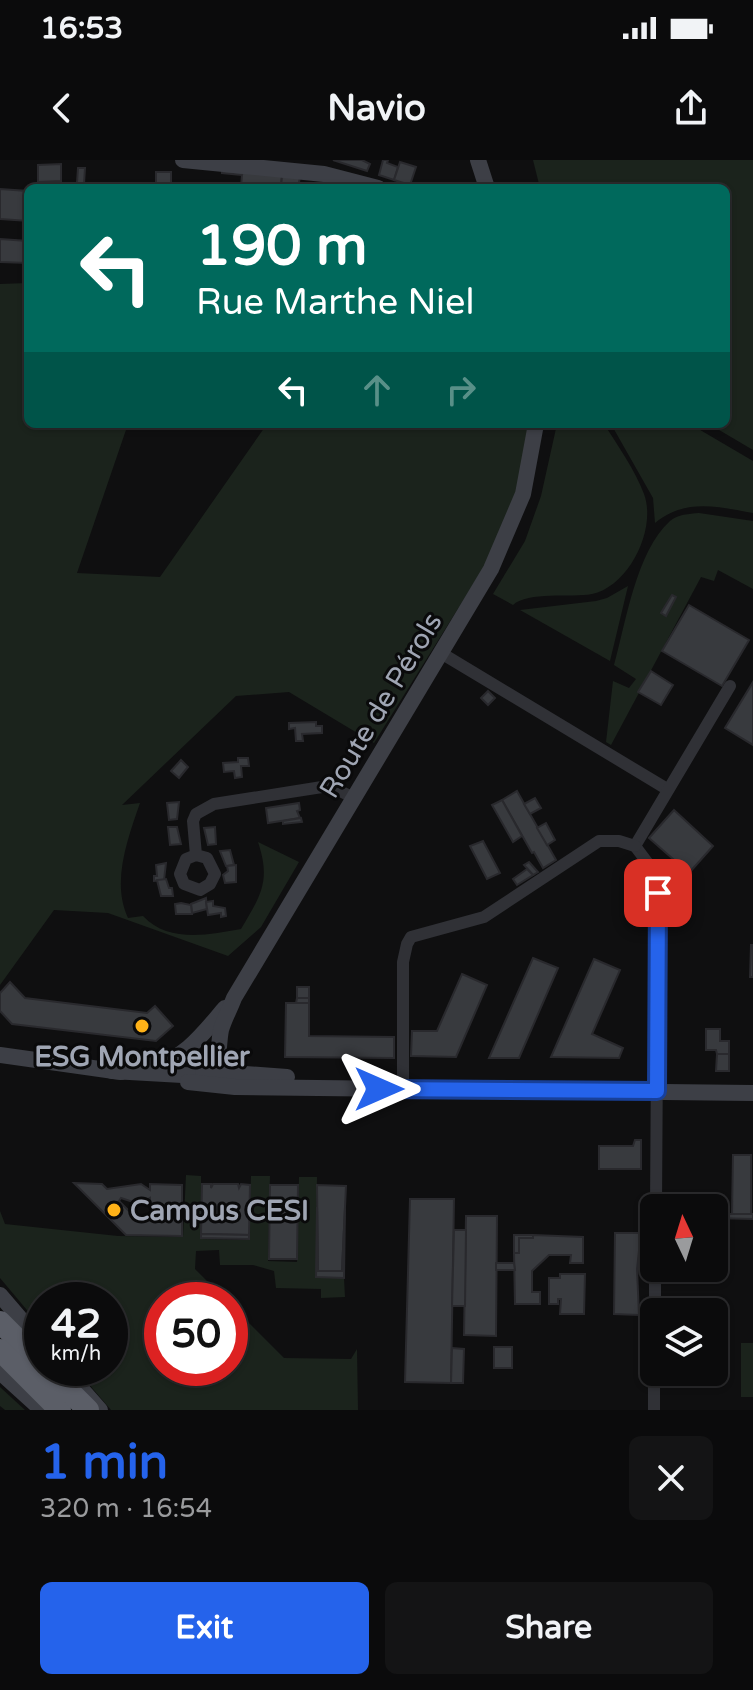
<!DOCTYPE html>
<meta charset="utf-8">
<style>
body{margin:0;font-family:"Varela Round",sans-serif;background:#141415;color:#f1f3f6;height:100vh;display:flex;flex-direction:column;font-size:30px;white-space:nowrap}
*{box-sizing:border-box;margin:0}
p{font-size:26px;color:#9a9b9d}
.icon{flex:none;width:44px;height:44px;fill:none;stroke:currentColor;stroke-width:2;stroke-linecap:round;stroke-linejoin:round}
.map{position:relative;height:1250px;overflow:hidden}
.sheet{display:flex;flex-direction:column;background:#0b0b0c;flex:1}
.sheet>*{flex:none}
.hud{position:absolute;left:24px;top:24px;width:706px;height:244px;border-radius:12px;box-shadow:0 2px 6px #0004,0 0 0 2px #2b2b2d;background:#00695c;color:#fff;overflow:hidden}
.needle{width:52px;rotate:356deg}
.tools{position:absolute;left:640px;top:1034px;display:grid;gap:16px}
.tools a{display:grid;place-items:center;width:88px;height:88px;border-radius:12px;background:#0b0b0c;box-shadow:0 2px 6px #0004,0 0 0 2px #2b2b2d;font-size:40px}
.speed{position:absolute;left:24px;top:1122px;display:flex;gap:16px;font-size:40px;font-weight:700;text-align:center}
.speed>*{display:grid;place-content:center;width:104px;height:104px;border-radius:50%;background:#0b0b0c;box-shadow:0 2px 6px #0004,0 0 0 2px #2b2b2d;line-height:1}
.speed small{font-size:20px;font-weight:400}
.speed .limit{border:12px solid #d22;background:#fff;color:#111}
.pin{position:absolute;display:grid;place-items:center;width:68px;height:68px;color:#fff;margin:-34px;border-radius:16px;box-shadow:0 4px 12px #0006}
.me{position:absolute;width:88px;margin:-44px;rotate:90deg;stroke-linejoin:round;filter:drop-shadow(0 0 6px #0008)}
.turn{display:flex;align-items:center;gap:28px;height:168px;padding:0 40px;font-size:36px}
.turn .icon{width:104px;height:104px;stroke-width:2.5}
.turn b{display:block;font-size:56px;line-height:68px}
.lanes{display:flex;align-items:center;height:76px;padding:0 40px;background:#0003;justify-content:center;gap:40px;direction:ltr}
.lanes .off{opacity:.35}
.round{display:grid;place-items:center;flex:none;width:84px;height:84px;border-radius:12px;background:#141415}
.overview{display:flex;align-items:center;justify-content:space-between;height:136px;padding:0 40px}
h1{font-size:48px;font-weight:700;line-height:60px;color:#2563eb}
.action{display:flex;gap:16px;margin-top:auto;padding:16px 40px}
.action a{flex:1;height:92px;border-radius:12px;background:#2563eb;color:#fff;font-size:32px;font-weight:700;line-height:92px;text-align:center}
.action a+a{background:#141415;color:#f1f3f6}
.status{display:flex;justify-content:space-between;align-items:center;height:56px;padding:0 40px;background:#0b0b0c;direction:ltr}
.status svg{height:22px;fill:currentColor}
header{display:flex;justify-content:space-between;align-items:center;height:104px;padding:0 40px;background:#0b0b0c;font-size:36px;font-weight:700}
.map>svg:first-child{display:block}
.green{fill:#1b231c}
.building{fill:#383a3e;stroke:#29292d;stroke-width:2;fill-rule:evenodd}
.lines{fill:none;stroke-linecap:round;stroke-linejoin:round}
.street{stroke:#303136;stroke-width:12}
.secondary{stroke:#3d3f46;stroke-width:16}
.highway{stroke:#5b5e67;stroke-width:22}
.route-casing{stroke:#184099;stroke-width:20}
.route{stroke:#2563eb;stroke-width:14}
.poi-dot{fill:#ffb218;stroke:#0a0a0b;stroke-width:3}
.labels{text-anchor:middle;stroke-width:6;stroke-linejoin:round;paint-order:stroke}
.street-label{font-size:28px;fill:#9fa5b3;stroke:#0a0a0b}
.poi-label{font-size:28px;font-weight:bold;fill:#9fa5b3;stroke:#0a0a0b}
</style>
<div class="status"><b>16:53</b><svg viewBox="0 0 49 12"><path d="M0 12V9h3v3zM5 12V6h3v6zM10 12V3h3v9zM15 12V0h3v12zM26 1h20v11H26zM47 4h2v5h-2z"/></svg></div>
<header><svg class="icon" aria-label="back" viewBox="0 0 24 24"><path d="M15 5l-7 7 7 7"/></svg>Navio<svg class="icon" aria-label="share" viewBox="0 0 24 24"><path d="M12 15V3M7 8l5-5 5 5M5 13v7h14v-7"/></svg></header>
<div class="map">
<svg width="753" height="1250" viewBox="0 0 753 1250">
<rect width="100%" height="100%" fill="#0f0f10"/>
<g class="green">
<polygon points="533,0 753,0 753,290 709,264 726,264 726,28 540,28"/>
<path d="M28,123V264H128L77,413L160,417L267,264H530L513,347L484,407L374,583L289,532L236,536L122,645L140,643C128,678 111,722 128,758L143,756C168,783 208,775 241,769C261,735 271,721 258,682L299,702L261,767L228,796L108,753L54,750L0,825V124Z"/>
<path d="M557,264H604C618,286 635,310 644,334C657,369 629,426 592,434C571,438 528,431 513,445L493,434L525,381L541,336Z"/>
<path d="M611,264H690L753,301V353C718,347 685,338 655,363L653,338Z"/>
<path d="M699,353L753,361V429L718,410L714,421L701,417L611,585L606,582L613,521L629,528L636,519L614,505C626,462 636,392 670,361C678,354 689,354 699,353Z"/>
<polygon points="628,426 610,501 520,450 596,441 607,438"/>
<polygon points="186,1015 201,1016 201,1079 249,1080 251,1016 270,1016 268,1101 297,1102 299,1017 317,1017 316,1117 344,1118 345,1137 321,1138 321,1129 276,1128 274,1111 253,1105 220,1105 219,1090 196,1091 195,1109 226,1140 162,1140 162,1208 230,1208 230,1144 284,1198 351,1199 357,1189 358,1250 111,1250 75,1208 110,1208 110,1140 42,1140 42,1168 0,1118 0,1051 5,1064 118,1076 183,1077"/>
<rect x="741" y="1183" width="12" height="54"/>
<polygon points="0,1227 25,1250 5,1250 0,1246"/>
</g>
<g class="building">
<polygon points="333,0 362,0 370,4 367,11"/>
<polygon points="383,0 388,0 387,3 398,7 394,20 379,15"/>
<polygon points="400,2 416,7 410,25 394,20"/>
<polygon points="61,4 61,21 38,22 38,5"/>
<polygon points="78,8 85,8 84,24 77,23"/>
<polygon points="222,9 282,15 281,28 241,27 242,15 222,13"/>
<polygon points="156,12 171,12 171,26 190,28 156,28"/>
<polygon points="282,15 300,17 298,28 281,28"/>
<polygon points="0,29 28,31 28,61 0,59"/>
<polygon points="0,79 28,81 28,103 0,102"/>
<polygon points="672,435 676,437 666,456 661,453"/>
<polygon points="689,445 749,480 722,526 662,491"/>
<polygon points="651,511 673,525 661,545 638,532"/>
<polygon points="753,522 753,585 725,568"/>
<polygon points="488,531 495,538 488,545 481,538"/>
<polygon points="316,562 316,566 322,566 322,573 302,574 303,581 296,581 295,568 289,569 289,563"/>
<polygon points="238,598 248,598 249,606 241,606 242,617 235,618 234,611 224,612 223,603 238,602"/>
<polygon points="181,600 188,607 179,618 171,611"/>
<polygon points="517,631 556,700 543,708 534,692 532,693 502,640"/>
<polygon points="535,638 541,648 530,654 524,644"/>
<polygon points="502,640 522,676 513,682 492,645"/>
<polygon points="179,642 177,659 169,660 167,643"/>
<polygon points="299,643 300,650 297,651 300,658 268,663 266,648"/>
<polygon points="674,650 713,686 689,713 649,678"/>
<polygon points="301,658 302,662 283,664 283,661"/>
<polygon points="546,663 555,680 547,685 537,668"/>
<polygon points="168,667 177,667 181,684 170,685"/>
<polygon points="215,667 216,684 208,685 204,668"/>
<polygon points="483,681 500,713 487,719 470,686"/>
<polygon points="230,690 234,705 226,706 220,691"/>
<polygon points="529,702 538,712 533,715 524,705"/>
<polygon points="166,703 164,720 154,721 154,716 157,716 156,705"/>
<polygon points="236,705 236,722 225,723 223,715 228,711 227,706"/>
<polygon points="527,709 533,715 517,725 513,719"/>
<polygon points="166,719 169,728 172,728 173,736 161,736 157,720"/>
<polygon points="206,738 207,749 192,753 191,744"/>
<polygon points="213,741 213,746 225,748 226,756 221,757 221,753 208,755 206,742"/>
<polygon points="181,743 191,745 192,754 176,754 175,744"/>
<polygon points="751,785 753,785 753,817 750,817"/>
<polygon points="533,798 558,808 519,898 489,898"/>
<polygon points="594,799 620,810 592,874 623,888 619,898 551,897"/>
<polygon points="462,814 487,825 456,897 411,896 412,871 437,871"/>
<polygon points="10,822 25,838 147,853 155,846 173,866 156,881 12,864 0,851 0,833"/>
<rect x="297" y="827" width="12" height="11"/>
<polygon points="297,838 309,838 309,843 296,843"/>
<polygon points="286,843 309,843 309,876 394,877 394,898 285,897"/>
<polygon points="706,869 720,869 720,881 729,881 729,894 717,894 716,890 706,890"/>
<polygon points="717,894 729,894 729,911 716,911"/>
<polygon points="635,980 641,980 641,1009 599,1009 599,986 633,986"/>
<polygon points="733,995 751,995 751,1054 732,1054"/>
<path d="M74,1023L102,1024L107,1029L141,1024L150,1030V1024L182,1025V1076L126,1075ZM121,1038L139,1044L150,1038V1044H162V1055H133L119,1041Z"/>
<polygon points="202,1024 211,1024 211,1028 213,1024 238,1024 239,1028 241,1024 250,1025 249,1075 201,1074"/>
<polygon points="270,1025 298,1025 297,1099 269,1099"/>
<polygon points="317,1025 346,1026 342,1111 318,1111"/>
<polygon points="410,1039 454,1039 451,1223 405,1222"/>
<polygon points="317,1047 318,1111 342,1111 345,1048 344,1118 316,1117"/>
<polygon points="714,1054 753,1054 753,1059 714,1058"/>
<polygon points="466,1056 497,1056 496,1176 464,1175"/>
<polygon points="454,1070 466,1070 465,1146 452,1146"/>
<polygon points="615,1073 641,1073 637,1109 639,1155 614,1154"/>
<polygon points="201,1074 249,1075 249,1079 201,1078"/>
<polygon points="514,1075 533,1075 533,1078 519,1078 519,1093 514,1093"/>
<polygon points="533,1075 583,1077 583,1103 570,1103 571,1095 549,1095 532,1111 532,1132 540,1132 540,1144 515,1144 514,1093 519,1093 519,1078 533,1078"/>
<polygon points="496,1103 514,1103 515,1110 496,1110"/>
<polygon points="560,1114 585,1114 584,1154 560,1154 561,1139 558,1139 558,1144 549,1144 549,1118 560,1118"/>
<rect x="494" y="1187" width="18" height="21"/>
<polygon points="452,1188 464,1189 463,1223 451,1223"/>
<polygon points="675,1212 697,1212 699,1214 684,1225"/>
</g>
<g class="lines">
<g class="street">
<polyline points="441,493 667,629"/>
<polyline points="635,686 656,714 658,733 656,1048"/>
<polyline points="635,686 730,526"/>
<polyline points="196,695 186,699 180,714 184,724 200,730 210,724 215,714 207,698 196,695 193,661 196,654 214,644 322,627 332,627 354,638"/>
<polyline points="403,929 403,802 407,784 411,777 484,757 599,681 619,681 635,686"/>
<polyline points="655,1152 655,1108"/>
<polyline points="654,1250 654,1212"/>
</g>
<g class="secondary">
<polyline points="183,0 324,14 378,28"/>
<polyline points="478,0 487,28"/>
<polyline points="0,895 121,912"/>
<path d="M152,905C182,903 206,870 225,848"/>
<path d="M112,911L200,916C223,907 217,890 221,870C224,859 230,849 234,838L491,409L523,334L536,264"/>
<polyline points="203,911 287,917"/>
<polyline points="188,922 235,927 753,933"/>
<polyline points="0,1135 42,1184"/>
<polyline points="63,1208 100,1250"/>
<polyline points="0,1212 42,1250"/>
</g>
<g class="highway">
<polyline points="0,1162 42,1204"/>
<polyline points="0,1190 60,1250"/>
<polyline points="46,1208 88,1250"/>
</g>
</g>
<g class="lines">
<g class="route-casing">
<polyline id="route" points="379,929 657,931 658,733"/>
</g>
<use href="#route" class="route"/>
</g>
<g class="poi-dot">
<circle cx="142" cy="866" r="8"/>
<circle cx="114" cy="1050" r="8"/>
</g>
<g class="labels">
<g class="street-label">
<text transform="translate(380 545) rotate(-59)" y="10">Route de Pérols</text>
</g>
<g class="poi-label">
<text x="142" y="906">ESG Montpellier</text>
<text x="130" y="1060" text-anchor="start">Campus CESI</text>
</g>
</g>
</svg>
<div class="tools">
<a><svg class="needle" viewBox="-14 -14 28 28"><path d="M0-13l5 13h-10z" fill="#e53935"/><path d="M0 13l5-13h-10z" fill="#9a9b9d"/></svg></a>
<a><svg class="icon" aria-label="layers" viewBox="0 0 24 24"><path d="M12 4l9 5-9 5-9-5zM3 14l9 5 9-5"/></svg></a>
</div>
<div class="speed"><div>42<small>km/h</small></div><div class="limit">50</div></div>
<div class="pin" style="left:658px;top:733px;background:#d93025"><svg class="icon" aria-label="arrive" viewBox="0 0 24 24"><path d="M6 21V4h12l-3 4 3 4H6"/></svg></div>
<svg class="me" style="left:379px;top:929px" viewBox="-20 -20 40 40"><path d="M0-17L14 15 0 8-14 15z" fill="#2563eb" stroke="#fff" stroke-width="4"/></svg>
<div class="hud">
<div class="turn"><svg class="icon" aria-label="left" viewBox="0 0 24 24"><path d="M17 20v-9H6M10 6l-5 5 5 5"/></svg><div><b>190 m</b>Rue Marthe Niel</div></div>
<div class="lanes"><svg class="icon" aria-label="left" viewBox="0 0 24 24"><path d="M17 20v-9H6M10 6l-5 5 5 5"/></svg><svg class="icon off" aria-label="ahead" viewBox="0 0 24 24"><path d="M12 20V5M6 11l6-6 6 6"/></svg><svg class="icon off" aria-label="right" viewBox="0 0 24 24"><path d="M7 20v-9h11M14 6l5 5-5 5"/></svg></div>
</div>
</div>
<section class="sheet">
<div class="overview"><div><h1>1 min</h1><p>320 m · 16:54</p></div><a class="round"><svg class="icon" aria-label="close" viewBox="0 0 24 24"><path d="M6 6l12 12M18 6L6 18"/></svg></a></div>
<div class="action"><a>Exit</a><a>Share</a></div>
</section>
